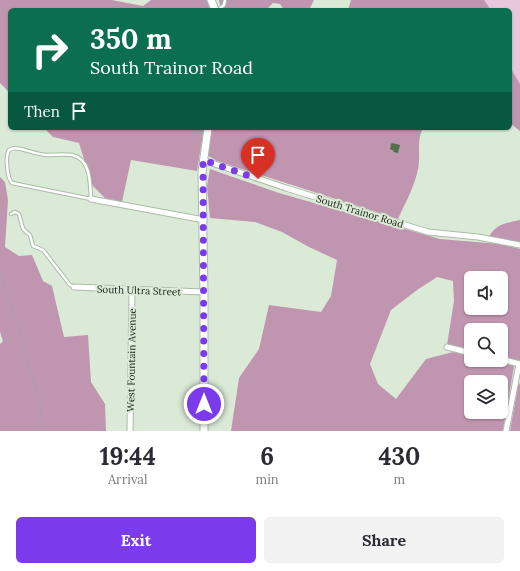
<!DOCTYPE html>
<style>
body{margin:0;font-family:Lora,serif;background:#f2f2f3;color:#2b2b33;height:100vh;display:flex;flex-direction:column;font-size:15px;white-space:nowrap}
*{box-sizing:border-box;margin:0}
p{font-size:13px;color:#7c7c81}
.icon{flex:none;width:22px;height:22px;fill:none;stroke:currentColor;stroke-width:2;stroke-linecap:round;stroke-linejoin:round}
.map{position:relative;height:431px;overflow:hidden}
.panel{display:flex;flex-direction:column;background:#fff;flex:1}
.panel>*{flex:none}
.banner{position:absolute;left:8px;top:8px;width:504px;height:122px;border-radius:6px;box-shadow:0 1px 3px #0004;background:#0b6e4f;color:#fff;overflow:hidden}
.buttons{position:absolute;left:464px;top:271px;display:grid;gap:8px}
.buttons a{display:grid;place-items:center;width:44px;height:44px;border-radius:6px;background:#fff;box-shadow:0 1px 3px #0004;font-size:20px}
.pin{position:absolute;display:grid;place-items:center;width:34px;height:34px;color:#fff;margin:-41px -17px;border-radius:50% 50% 50% 0;rotate:-45deg;box-shadow:0 0 4px #0007}
.pin .icon{rotate:45deg}
.me{position:absolute;width:44px;margin:-22px;rotate:0deg;stroke-linejoin:round;filter:drop-shadow(0 0 3px #0008)}
.turn{display:flex;align-items:center;gap:14px;height:84px;padding:0 16px;font-size:18px}
.turn .icon{width:52px;height:52px;stroke-width:2.5}
.turn b{display:block;font-size:28px;line-height:34px}
.then{display:flex;align-items:center;height:38px;padding:0 16px;background:#0003;gap:8px;font-size:15px}
.eta{display:flex;justify-content:space-evenly;align-items:center;height:68px;text-align:center}
.eta b{font-size:24px;font-weight:700;line-height:28px}
.button{display:flex;gap:8px;margin-top:auto;padding:8px 16px}
.button a{flex:1;height:46px;border-radius:6px;background:#7c3aed;color:#fff;font-size:16px;font-weight:700;line-height:46px;text-align:center}
.button a+a{background:#f2f2f3;color:#2b2b33}
.map>svg:first-child{display:block}
.green{fill:#e8c6db}
.forest{fill:#c095b0;fill-rule:evenodd}
.building{fill:#546f4b}
.lines{fill:none;stroke-linecap:round;stroke-linejoin:round}
.lane-casing{stroke:#acbba8;stroke-width:4.5}
.street-casing{stroke:#acbba8;stroke-width:7}
.secondary-casing{stroke:#acbba8;stroke-width:9}
.path{stroke:#9ba797;stroke-width:1;stroke-dasharray:2 2;stroke-linecap:butt}
.lane{stroke:#fff;stroke-width:2.5}
.street{stroke:#fff;stroke-width:5}
.secondary{stroke:#fff;stroke-width:7}
.route{stroke:#7c3aed;stroke-width:7;stroke-dasharray:0 12.6}
.labels{text-anchor:middle;stroke-width:4;stroke-linejoin:round;paint-order:stroke}
.street-label{font-size:10px;fill:#1c211a;stroke:#daead6}
</style>
<div class="map">
<svg width="520" height="431" viewBox="0 0 520 431">
<rect width="100%" height="100%" fill="#daead6"/>
<polygon class="green" points="484,0 520,0 520,84 510,67 510,10 491,10"/>
<g class="forest">
<polygon points="0,0 112,0 143,6 151,0 207,0 210,10 10,10 10,93 0,83"/>
<polygon points="219,0 314,0 309,10 284,10 280,4 273,3 266,10 221,10"/>
<polygon points="351,0 484,0 491,10 348,10"/>
<polygon points="510,67 520,84 520,131 510,123"/>
<polygon points="44,128 204,128 197,171 131,160 122,202 105,198 92,185 79,143 53,137"/>
<path d="M211,128H423C416,141 421,155 418,169C415,186 405,203 398,219L217,161L207,155Z"/>
<path d="M210,169L279,193L440,239L500,244L520,249V361L501,357V330H471V350L447,345L454,301L453,281L437,277L417,290L391,310L370,364L378,384L396,399L426,359L453,352L471,356V360H488L514,366L503,431H231L239,378L259,349L269,305L321,312L331,296L337,260L309,247L282,232L255,222L210,218L207,186ZM471,278H501V308H471ZM471,382H501V412H471Z"/>
<polygon points="0,177 5,182 8,200 5,247 19,256 32,255 43,281 52,286 64,337 88,335 91,382 105,404 106,431 0,431 0,344 3,341 0,332"/>
<path d="M520,220V243L489,237C495,224 507,223 520,220Z"/>
<polygon points="520,383 520,431 510,431 518,386"/>
</g>
<polygon class="building" points="392,143 400,145 398,153 393,152 394,151 390,149 391,144"/>
<g class="lines">
<g class="lane-casing">
<g id="lane">
<polyline points="218,10 224,5 225,0"/>
<path d="M14,148C25,149 35,154 47,155C55,155 64,154 72,155C91,159 90,183 91,199L12,183C7,178 5,156 9,150Z"/>
<polyline points="11,214 15,212 19,214 23,229 30,235 33,246 43,250 70,285 74,287"/>
</g>
</g>
<g class="street-casing">
<g id="street">
<polyline points="203,160 286,188 428,232 478,237 520,245"/>
<polyline points="91,199 204,220"/>
<polyline points="74,287 204,292"/>
<polyline points="447,347 471,353"/>
<polyline points="501,359 520,364"/>
<polyline points="130,431 132,290"/>
<polyline points="506,431 519,364"/>
</g>
</g>
<g class="secondary-casing">
<g id="secondary">
<polyline points="211,0 215,10"/>
<polyline points="204,431 204,295 202,172 208,128"/>
</g>
</g>
<polyline class="path" points="0,273 19,328 40,405 43,431"/>
<use href="#lane" class="lane"/>
<use href="#street" class="street"/>
<use href="#secondary" class="secondary"/>
</g>
<g class="lines">
<polyline class="route" points="204,404 203,160 258,179"/>
</g>
<g class="labels">
<g class="street-label">
<text transform="translate(360 211) rotate(17)" y="4">South Trainor Road</text>
<text transform="translate(139 290) rotate(2)" y="4">South Ultra Street</text>
<text transform="translate(131 360) rotate(-89)" y="4">West Fountain Avenue</text>
</g>
</g>
</svg>
<div class="buttons">
<a><svg class="icon" aria-label="sound" viewBox="0 0 24 24"><path d="M4 9h4l5-4v14l-5-4H4zM17 9q2 3 0 6"/></svg></a>
<a><svg class="icon" aria-label="search" viewBox="0 0 24 24"><circle cx="10" cy="10" r="6"/><path d="M15 15l6 6"/></svg></a>
<a><svg class="icon" aria-label="layers" viewBox="0 0 24 24"><path d="M12 4l9 5-9 5-9-5zM3 14l9 5 9-5"/></svg></a>
</div>
<div class="pin" style="left:258px;top:179px;background:#d93025"><svg class="icon" aria-label="arrive" viewBox="0 0 24 24"><path d="M6 21V4h12l-3 4 3 4H6"/></svg></div>
<svg class="me" style="left:204px;top:404px" viewBox="-20 -20 40 40"><circle r="17" fill="#7c3aed" stroke="#fff" stroke-width="3"/><path d="M0-11L8 9 0 5-8 9z" fill="#fff"/></svg>
<div class="banner">
<div class="turn"><svg class="icon" aria-label="right" viewBox="0 0 24 24"><path d="M7 20v-9h11M14 6l5 5-5 5"/></svg><div><b>350 m</b>South Trainor Road</div></div>
<div class="then">Then<svg class="icon" aria-label="arrive" viewBox="0 0 24 24"><path d="M6 21V4h12l-3 4 3 4H6"/></svg></div>
</div>
</div>
<section class="panel">
<div class="eta">
<div><b>19:44</b><p>Arrival</p></div>
<div><b>6</b><p>min</p></div>
<div><b>430</b><p>m</p></div>
</div>
<div class="button"><a>Exit</a><a>Share</a></div>
</section>
